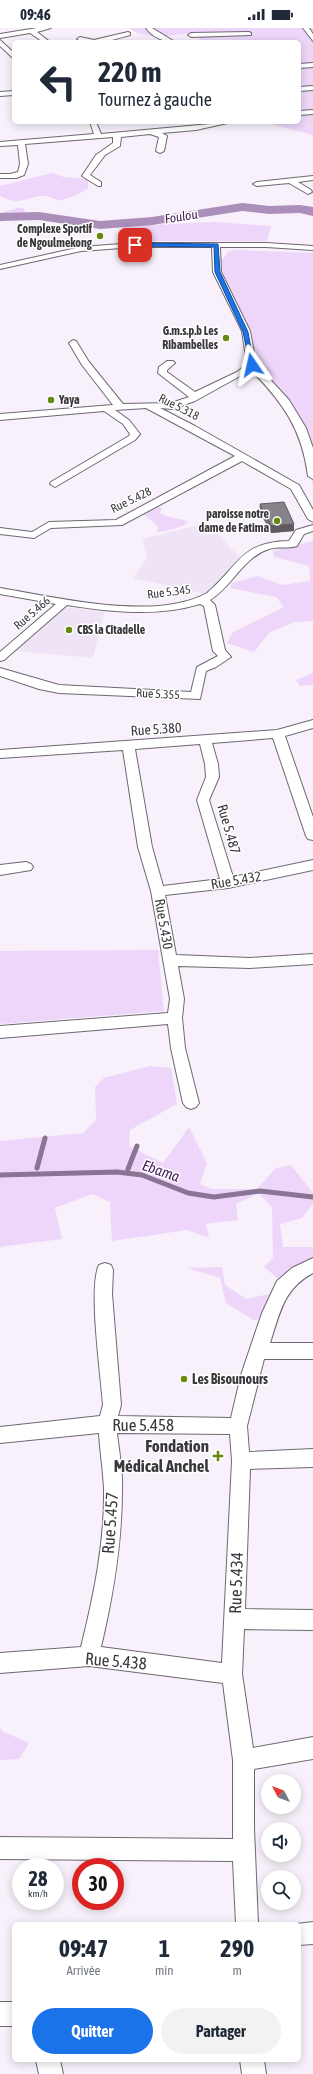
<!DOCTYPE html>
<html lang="fr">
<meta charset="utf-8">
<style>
body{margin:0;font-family:"Asap Condensed",sans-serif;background:#f2f2f3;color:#1f2937;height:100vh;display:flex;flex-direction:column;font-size:15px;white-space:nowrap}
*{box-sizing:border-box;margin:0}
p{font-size:13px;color:#747a83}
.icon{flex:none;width:22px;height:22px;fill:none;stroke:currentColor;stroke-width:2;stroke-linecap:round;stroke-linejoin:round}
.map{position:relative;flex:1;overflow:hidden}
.drawer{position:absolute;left:12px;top:1894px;width:289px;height:140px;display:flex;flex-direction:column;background:#fff;border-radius:6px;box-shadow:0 2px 10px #0003}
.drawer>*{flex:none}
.guide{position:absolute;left:12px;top:12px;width:289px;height:84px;border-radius:6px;box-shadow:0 2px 10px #0003;background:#fff;color:#1f2937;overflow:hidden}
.needle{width:26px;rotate:311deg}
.controls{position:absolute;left:261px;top:1746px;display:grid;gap:8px}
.controls a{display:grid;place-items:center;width:40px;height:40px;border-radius:50%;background:#fff;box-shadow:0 2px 10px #0003;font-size:20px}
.speed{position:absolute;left:12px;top:1830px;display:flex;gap:8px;font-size:20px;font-weight:700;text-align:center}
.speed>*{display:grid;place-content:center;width:52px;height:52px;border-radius:50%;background:#fff;box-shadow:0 2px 10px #0003;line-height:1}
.speed small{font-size:10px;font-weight:400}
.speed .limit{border:6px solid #d22;background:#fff;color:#111}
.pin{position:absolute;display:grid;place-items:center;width:34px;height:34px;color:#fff;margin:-17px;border-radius:8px;box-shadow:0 2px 6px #0006}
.me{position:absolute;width:44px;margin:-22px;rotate:349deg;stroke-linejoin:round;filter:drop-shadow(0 0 3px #0008)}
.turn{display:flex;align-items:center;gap:14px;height:84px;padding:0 20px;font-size:18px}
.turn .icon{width:52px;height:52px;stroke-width:2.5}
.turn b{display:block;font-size:28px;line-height:34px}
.eta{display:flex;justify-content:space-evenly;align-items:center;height:68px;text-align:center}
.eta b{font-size:24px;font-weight:700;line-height:28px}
.primary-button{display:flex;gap:8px;margin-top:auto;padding:8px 20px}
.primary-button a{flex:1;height:46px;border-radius:24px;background:#1a73e8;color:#fff;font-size:16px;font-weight:700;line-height:46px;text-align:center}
.primary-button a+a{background:#f2f2f3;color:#1f2937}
.status{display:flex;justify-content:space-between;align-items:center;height:28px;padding:0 20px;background:#fff;direction:ltr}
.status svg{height:11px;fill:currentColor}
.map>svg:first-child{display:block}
.built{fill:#efe4f5}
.green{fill:#edd6f9}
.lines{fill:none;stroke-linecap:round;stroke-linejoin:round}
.stream{stroke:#897494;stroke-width:5}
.river{fill:#ab8eb9;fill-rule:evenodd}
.minor-casing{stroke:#6e6871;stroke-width:2}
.minor{fill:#fff;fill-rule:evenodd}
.wall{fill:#757078}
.shaded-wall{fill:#5f5b61}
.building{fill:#88828b;stroke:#5f5b61}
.route{fill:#1a73e8;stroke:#114b97}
.poi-dot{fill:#65890e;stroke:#fff;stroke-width:1.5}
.labels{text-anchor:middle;stroke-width:3;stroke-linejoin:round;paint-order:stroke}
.far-poi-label{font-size:12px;font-weight:bold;fill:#3a383c;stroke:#fff;text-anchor:end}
.far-street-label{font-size:12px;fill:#3a383c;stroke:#fff}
.far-water-label{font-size:13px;font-style:italic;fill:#462157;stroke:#fff}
.street-label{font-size:14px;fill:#3a383c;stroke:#fff}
.poi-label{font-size:14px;font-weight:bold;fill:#3a383c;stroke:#fff;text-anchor:start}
.water-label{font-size:15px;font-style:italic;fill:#462157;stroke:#fff}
.near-street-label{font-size:17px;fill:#3a383c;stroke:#fff}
.near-poi-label{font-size:17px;font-weight:bold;fill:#3a383c;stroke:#fff;text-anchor:end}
</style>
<div class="status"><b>09:46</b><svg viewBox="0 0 49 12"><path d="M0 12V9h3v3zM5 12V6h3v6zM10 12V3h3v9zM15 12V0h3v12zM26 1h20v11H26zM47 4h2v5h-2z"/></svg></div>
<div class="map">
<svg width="313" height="2046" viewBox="0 0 313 2046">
<rect width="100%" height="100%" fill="#f8f1fb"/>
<g class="built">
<polygon points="207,495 243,533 215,568 133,550 147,530 142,511"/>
<polygon points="65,579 105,584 93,630 16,623 55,582"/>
</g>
<g class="green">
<path d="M130,0H313V107L263,94H299V14H201L195,4C179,7 142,13 130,0Z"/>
<path d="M52,145L64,149L88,151V160C84,164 63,174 57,172C51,170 49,168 42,168C24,170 18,178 0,168V158Z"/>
<polygon points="17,180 23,180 26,184 0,194 0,185"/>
<polygon points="215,194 271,198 267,213 124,213 122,198"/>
<polygon points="237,222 313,225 313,457 300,392 259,335 220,237 220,234 229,223"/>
<path d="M157,478L162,480L160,485C170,492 182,489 188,494C184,499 163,504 157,504L158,498L141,484Z"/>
<polygon points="313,513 313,593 295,594 270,604 254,624 227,615 233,604 284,579 276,569 230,560 232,555 258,548 282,557 310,553 309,538 274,529 273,523"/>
<polygon points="313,645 313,657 300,658 296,652"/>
<polygon points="158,922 164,983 0,996 0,923"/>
<polygon points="150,1038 171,1040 177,1076 130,1102 129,1118 163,1135 189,1099 207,1135 200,1156 212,1161 257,1161 276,1140 291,1137 313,1165 313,1176 302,1190 280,1196 283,1219 313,1219 313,1240 290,1253 257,1292 253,1292 226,1275 220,1250 187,1240 222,1239 225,1257 246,1271 269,1266 280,1252 264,1239 273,1230 272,1180 259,1165 236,1176 238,1192 206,1196 209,1210 187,1202 112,1213 110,1174 92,1166 55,1180 62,1211 0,1219 0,1113 83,1105 96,1092 95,1059 104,1050"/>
<polygon points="0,1699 2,1703 29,1715 19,1731 0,1732"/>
</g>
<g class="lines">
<g class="stream">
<polyline points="37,1140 45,1110"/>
<polyline points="128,1141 137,1118"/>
<polyline points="0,1147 117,1144 142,1147 188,1165 214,1169 260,1163 313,1169"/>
</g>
<polygon class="river" points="242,175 269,178 300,177 313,179 313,188 300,185 269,186 242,183 152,197 100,201 39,192 0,193 0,185 39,184 100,193 152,189"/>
<g class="minor-casing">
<g id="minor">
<polygon points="37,0 51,0 37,4 50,14 43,14 30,5 0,10 0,6"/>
<path d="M146,0H152L175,14C164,14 152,9 146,0Z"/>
<polygon points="303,0 309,0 313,6 313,13"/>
<path d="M128,4L130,5V7C115,11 91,20 77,11L80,9L94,12Z"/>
<polygon points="249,4 251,5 251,7 191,9 188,7 191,5"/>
<polygon points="0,12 14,25 14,31 0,18"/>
<polygon points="313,35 313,39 299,40 299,36"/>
<polygon points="313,58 313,62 299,63 299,59"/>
<polygon points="14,63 14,67 0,68 0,64"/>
<polygon points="313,82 313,86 299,87 299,83"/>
<polygon points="90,94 96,94 101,106 232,94 196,102 162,105 167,108 164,123 160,125 156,123 159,109 150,106 121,109 120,118 105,127 90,147 101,154 101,158 98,158 82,148 96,127 113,115 113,109 25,116 28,136 24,147 16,150 0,150 0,146 10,146 18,144 20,136 18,117 0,118 0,114 94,106"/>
<polygon points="313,148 313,152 298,154 311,162 312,164 308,166 289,155 257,158 253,156 257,154"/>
<path d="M135,215H266L313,218V222L266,219H220L221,244L250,303L256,336L289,372L306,400L313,420V451L308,448C302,401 283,375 251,342L195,373L172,381L160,380L195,398L299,457L313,482V494L308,491L291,461L242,433L122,497L51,500L34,510L0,506V500L32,504L49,494L116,492L235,428L146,380L115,382L129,392L140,406L135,412L55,459L50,456L51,454L129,408L130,406L123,396L104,383L0,392V386L113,377L82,337L69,315L73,312L76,313L89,334L123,376L171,375L189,369L158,345L159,339L167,333H173L175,335L167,342V344L195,364L237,344L247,336L242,303L213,244L212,219H135L81,223L0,241V237L81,219Z"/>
<path d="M313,497V503L304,506L297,518C288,521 277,518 269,521C243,529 232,559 210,572L215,577L225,622L231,629L216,639L206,643L200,671L59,665L39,661L0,648V640L59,657L191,664L197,639L218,628L213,623L204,578L200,576C157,589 111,584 67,577L4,632L0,633V624L56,576L0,566V560C56,569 155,594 207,565C240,537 240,514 289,513L296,502Z"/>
<path d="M313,692V700L285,708L313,789V812L308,811L306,808L273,710L212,715L218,736L219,749L209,772L233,849L313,832V842L228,860L165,867L176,927L250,930L313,926V936L250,940L178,938L184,971L182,990L185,1020L199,1075L196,1079L191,1081L186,1079L183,1075L171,1020L168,996L0,1010V998L168,985L170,971L151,863L138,819L123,722L0,730V722L277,702ZM200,716L205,736L206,749L197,772L220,851L163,858L152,819L135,721Z"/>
<polygon points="26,834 31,836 33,839 31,842 0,847 0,837"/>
<path d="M313,1230V1245C283,1261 280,1285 270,1315H313V1331H264L247,1398L249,1424L313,1421V1439L250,1441L245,1581L313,1582V1602L244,1601L242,1646L253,1720L313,1709V1731L254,1741V1800L258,1896H236L233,1833L0,1831V1809L233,1811V1732L223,1655L89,1638L0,1645V1625L81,1619C94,1567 105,1513 104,1460C103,1442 100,1423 99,1405L0,1415V1399L100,1388L103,1377C101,1348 88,1259 99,1237L105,1235L111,1237L113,1242L112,1266L121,1377L118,1388L231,1390L241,1347L262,1285L277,1253L292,1240ZM117,1405L230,1406L232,1433L222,1635L101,1619C113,1568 122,1516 122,1462C123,1443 119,1423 117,1405Z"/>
<polygon points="313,1894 313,1916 299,1917 299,1896 296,1896"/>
<rect x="0" y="1974" width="14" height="24"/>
<polygon points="36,2032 60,2032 63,2046 39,2046"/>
<polygon points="240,2032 264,2032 266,2046 242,2046"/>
</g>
</g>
<use href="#minor" class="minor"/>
</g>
<polygon class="wall" points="260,476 294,503 271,505 259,483"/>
<polygon class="shaded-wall" points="294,496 294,503 271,505 271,498"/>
<polygon class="building" points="284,474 294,496 271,498 260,476"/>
<polygon class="route" points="135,215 218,216 220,244 248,304 254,338 250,337 243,304 215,244 214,219 133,218"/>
<g class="poi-dot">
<circle cx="100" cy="208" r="4"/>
<circle cx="226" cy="310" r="4"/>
<circle cx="51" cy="372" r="4"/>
<circle cx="277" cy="493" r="4"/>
<circle cx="69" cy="602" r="4"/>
<circle cx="184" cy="1351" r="4"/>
<path d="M216 1422h4v4h4v4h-4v4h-4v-4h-4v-4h4z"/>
</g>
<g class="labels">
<g class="far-poi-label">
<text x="92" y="205">Complexe Sportif<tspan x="92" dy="14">de Ngoulmekong</tspan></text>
<text x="218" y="307">G.m.s.p.b Les<tspan x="218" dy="14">Ribambelles</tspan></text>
<text x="59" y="376" text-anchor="start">Yaya</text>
<text x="269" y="490">paroisse notre<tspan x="269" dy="14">dame de Fatima</tspan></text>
<text x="77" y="606" text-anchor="start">CBS la Citadelle</text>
</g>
<g class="far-street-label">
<text transform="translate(179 379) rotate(27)" y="4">Rue 5.318</text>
<text transform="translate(131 472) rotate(-26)" y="4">Rue 5.428</text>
<text transform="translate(169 564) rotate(-7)" y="4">Rue 5.345</text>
<text transform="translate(32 585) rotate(-41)" y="4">Rue 5.466</text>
<text transform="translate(158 666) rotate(3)" y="4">Rue 5.355</text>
</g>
<g class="far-water-label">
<text transform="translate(181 188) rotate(-9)" y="5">Foulou</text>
</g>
<g class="street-label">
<text transform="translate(156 701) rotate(-4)" y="5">Rue 5.380</text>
<text transform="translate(229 801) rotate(74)" y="5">Rue 5.487</text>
<text transform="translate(236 852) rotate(-10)" y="5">Rue 5.432</text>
<text transform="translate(164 896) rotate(80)" y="5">Rue 5.430</text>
</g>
<g class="poi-label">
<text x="192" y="1356">Les Bisounours</text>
</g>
<g class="water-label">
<text transform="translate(161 1143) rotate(19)" y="5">Ebama</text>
</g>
<g class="near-street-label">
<text x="143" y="1403">Rue 5.458</text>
<text transform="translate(110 1495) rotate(-86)" y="6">Rue 5.457</text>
<text transform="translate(236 1555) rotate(-88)" y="6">Rue 5.434</text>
<text transform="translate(116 1633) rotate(5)" y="6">Rue 5.438</text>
</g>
<g class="near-poi-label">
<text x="209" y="1424">Fondation<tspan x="209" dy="20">Médical Anchel</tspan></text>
</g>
</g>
</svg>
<div class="controls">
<a><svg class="needle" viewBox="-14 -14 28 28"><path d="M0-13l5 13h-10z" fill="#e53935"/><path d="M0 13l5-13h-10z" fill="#747a83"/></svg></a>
<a><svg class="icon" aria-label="sound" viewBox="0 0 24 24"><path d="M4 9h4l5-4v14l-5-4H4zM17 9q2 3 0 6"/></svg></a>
<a><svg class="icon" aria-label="search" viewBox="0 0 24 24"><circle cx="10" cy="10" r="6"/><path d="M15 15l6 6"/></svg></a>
</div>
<div class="speed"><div>28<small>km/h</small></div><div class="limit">30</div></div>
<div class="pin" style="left:135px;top:217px;background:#d93025"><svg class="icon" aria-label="arrive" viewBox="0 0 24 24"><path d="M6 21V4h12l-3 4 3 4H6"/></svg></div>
<svg class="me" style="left:252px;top:337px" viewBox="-20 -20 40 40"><path d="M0-17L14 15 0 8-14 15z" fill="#1a73e8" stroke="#fff" stroke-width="4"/></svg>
<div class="guide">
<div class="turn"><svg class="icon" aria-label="left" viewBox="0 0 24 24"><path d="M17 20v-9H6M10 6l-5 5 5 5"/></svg><div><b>220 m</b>Tournez à gauche</div></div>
</div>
<section class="drawer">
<div class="eta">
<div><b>09:47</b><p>Arrivée</p></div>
<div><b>1</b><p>min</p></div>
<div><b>290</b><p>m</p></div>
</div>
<div class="primary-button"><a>Quitter</a><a>Partager</a></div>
</section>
</div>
